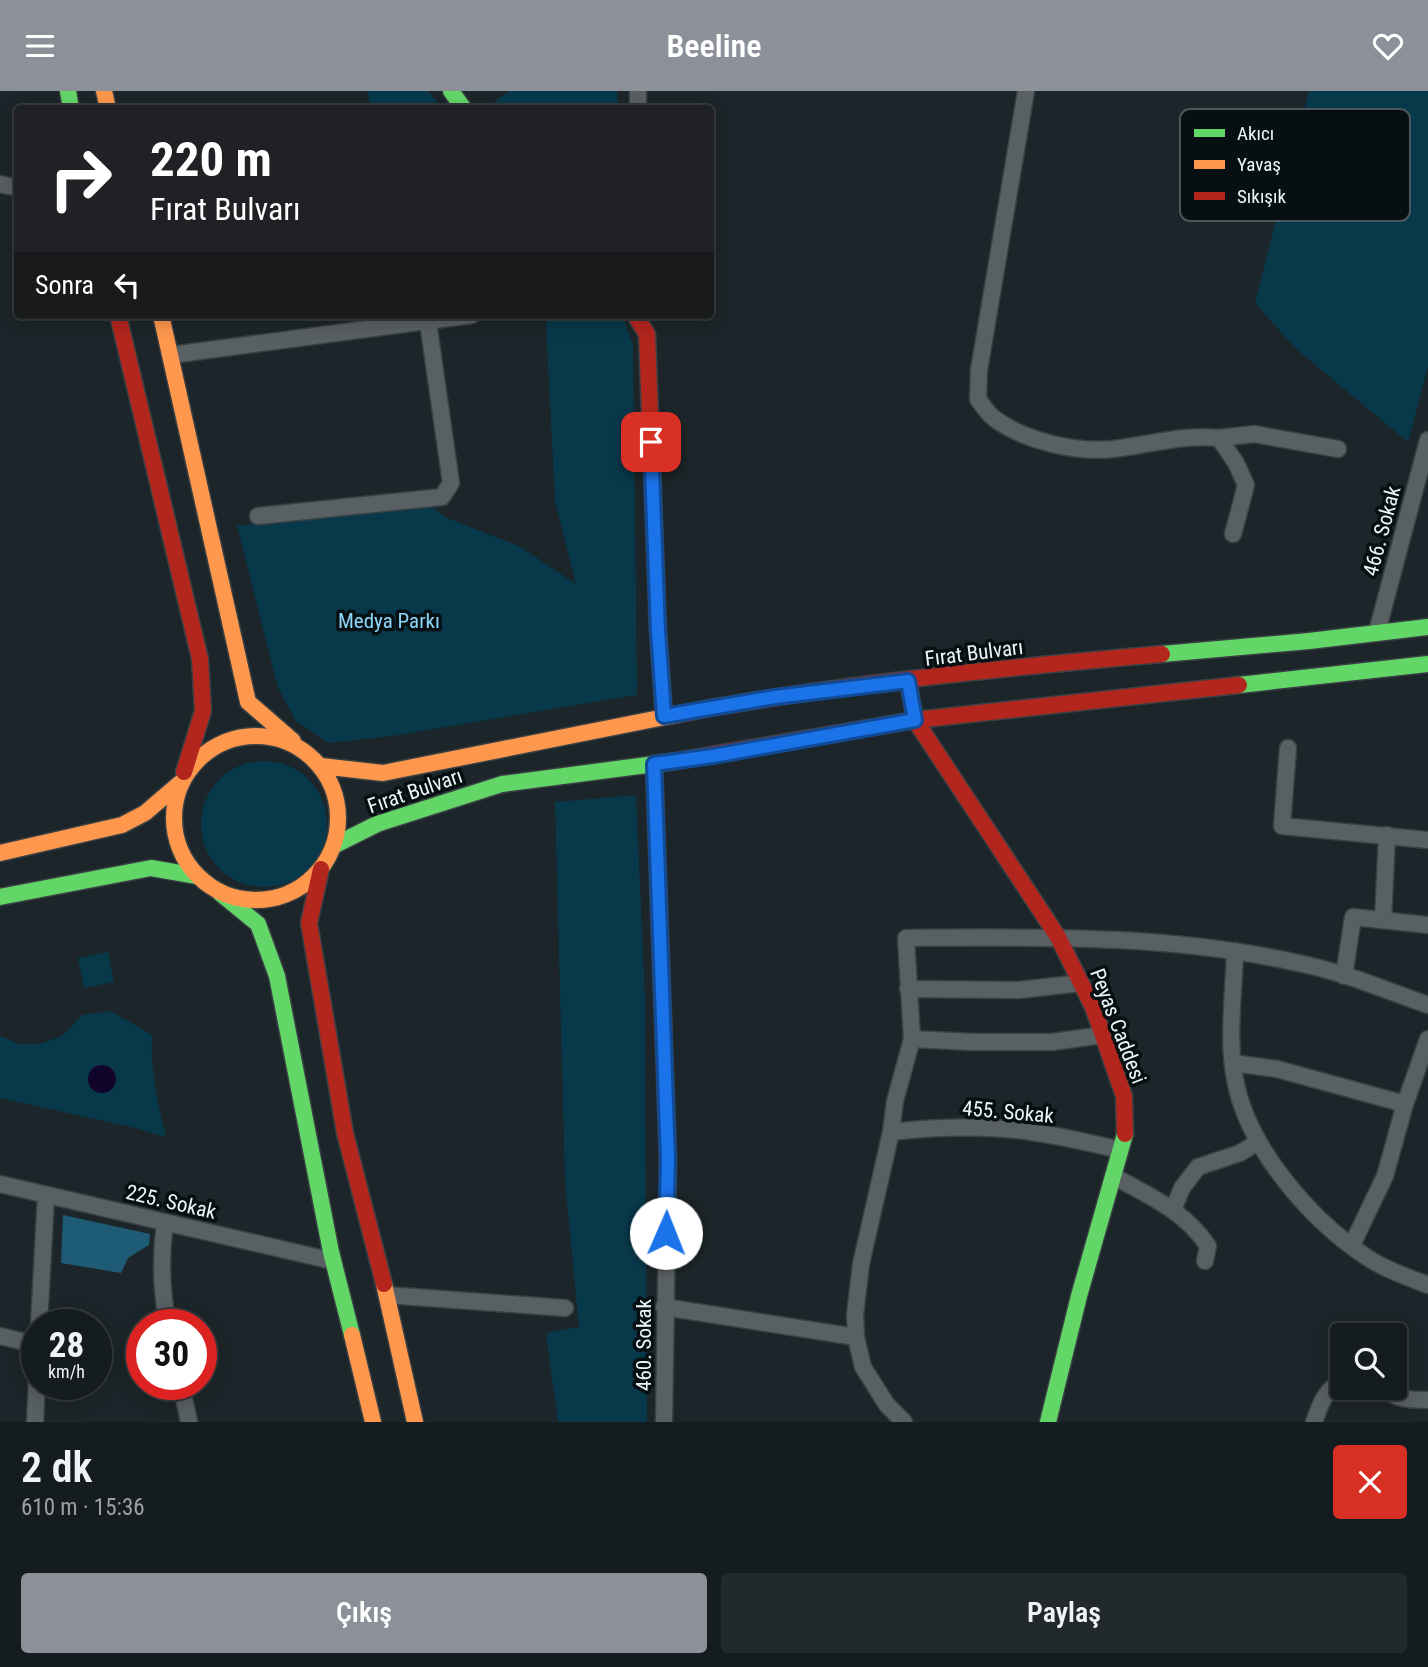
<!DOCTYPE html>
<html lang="tr">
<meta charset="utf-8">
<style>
body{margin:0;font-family:"Roboto Condensed",sans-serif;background:#22292c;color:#f1f3f6;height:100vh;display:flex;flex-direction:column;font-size:26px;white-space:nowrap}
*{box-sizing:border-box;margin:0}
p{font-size:23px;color:#9da1a4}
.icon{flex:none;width:38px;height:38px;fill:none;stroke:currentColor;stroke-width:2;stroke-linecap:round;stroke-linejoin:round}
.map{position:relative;height:1331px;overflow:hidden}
.panel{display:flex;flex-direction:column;background:#151c1f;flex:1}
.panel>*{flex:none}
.banner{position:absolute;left:14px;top:14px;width:700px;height:214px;border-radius:7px;box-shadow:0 4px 18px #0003,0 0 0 2px #343a3d;background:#202124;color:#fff;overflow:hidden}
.fabs{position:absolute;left:1330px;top:1232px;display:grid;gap:14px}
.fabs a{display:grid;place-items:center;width:77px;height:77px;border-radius:7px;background:#151c1f;box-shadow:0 4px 18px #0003,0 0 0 2px #343a3d;font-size:35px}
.speed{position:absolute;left:21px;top:1218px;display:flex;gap:14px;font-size:35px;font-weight:700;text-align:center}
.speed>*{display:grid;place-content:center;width:91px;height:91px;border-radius:50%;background:#151c1f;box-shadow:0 4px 18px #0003,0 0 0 2px #343a3d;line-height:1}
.speed small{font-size:18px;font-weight:400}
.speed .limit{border:10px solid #d22;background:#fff;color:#111}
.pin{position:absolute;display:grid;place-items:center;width:60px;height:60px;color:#fff;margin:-30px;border-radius:14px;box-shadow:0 4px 10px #0006}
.me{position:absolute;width:77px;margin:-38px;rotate:1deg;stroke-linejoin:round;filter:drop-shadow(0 0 5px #0008)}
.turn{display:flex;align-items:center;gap:24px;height:147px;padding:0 21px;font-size:32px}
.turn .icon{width:91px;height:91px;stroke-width:2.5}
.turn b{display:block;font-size:49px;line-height:60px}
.then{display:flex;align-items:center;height:66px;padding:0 21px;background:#0003;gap:14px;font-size:26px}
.round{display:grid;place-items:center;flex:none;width:74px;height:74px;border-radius:7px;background:#22292c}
.head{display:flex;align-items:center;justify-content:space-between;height:119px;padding:0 21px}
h1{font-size:42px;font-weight:600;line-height:52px}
.button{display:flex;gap:14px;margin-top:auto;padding:14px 21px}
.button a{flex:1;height:80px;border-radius:7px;background:#8c9099;color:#fff;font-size:28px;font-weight:600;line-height:80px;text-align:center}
.button a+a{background:#22292c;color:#f1f3f6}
header{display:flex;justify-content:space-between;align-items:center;height:91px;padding:0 21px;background:#8c9099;color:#fff;font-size:32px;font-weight:600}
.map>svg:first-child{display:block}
.green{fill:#08394b}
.forest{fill:#1d5c74}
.water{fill:#11052c}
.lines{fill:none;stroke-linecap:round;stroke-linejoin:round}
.street-casing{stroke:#394044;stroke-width:19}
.fast-casing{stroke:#394044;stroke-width:19}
.slow-casing{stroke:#394044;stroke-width:19}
.jam-casing{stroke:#394044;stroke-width:19}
.street{stroke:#596064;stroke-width:16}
.fast{stroke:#63d668;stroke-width:16}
.slow{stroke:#ff974d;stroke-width:16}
.jam{stroke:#b3261e;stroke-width:16}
.route-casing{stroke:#114b97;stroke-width:18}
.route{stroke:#1a73e8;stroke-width:12}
.labels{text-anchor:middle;stroke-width:7;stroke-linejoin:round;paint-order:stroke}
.street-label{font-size:21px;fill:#ecf7fc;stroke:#080f13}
.park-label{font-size:21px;fill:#8bd7fa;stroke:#080f13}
.key{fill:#080f13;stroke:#4c5559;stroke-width:2}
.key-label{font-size:19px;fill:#ecf7fc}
</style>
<header><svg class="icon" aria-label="menu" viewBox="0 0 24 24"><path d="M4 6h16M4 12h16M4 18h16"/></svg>Beeline<svg class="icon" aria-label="heart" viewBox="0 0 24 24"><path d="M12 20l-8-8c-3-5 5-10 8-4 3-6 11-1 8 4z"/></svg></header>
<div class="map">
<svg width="1428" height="1331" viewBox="0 0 1428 1331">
<rect width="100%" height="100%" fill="#1c2529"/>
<g class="green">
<polygon points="367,0 428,0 442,17 371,17"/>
<polygon points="509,0 617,0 618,17 487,17"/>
<polygon points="1309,0 1428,0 1428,276 1408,351 1296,258 1255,212"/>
<polygon points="554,224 617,224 624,229 633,253 637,604 392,645 328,652 296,630 278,597 237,435 427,412 447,427 519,455 576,493 555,411 546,233"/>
<circle cx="264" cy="733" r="63"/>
<polygon points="636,704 645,908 647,1331 558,1331 546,1242 579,1236 565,1091 555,711"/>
<polygon points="108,861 114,891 84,897 78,867"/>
<path d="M111,920L152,944C150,979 158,1013 166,1046L135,1037L0,1007V945L20,953H39L62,945L82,924Z"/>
</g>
<polygon class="forest" points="63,1124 150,1143 149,1154 128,1167 121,1182 61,1172"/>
<circle class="water" cx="102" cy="988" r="14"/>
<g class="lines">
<g class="street-casing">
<g id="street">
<polyline points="638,0 638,18"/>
<path d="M1026,0L979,279L978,308C983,315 988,323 995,328C1025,350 1076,362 1113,358C1149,354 1183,343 1219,347L1236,372L1246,394L1233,443"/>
<polyline points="0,93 18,97"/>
<polyline points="171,264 472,224"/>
<polyline points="1219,347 1254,343 1338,358"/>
<polyline points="258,425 442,406 451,392 428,231"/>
<polyline points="1377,541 1428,349"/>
<polyline points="1288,657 1282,735 1428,749"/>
<polyline points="654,673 668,1069 664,1331"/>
<polyline points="1383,829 1387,744"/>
<path d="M1235,860C1234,900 1227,949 1235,988C1247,1056 1309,1127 1365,1165C1384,1178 1407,1186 1428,1194"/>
<polyline points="1344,885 1353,826 1428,834"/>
<polyline points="908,898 1019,899 1081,892"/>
<polyline points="912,948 972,951 1052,951 1103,944"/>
<polyline points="1233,972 1277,978 1405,1013"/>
<path d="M891,1041C937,1036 985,1034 1031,1041C1061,1045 1091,1052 1120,1059"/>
<path d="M1113,1085C1148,1104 1186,1121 1208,1155L1205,1170"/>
<polyline points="0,1093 333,1170"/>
<polyline points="1173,1119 1182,1097 1198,1076 1240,1062 1258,1051"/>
<path d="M165,1132C160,1167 161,1199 168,1234"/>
<polyline points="1352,1154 1385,1085 1405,1013 1428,948"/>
<polyline points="387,1204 565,1217"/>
<polyline points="664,1216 856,1246"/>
<polyline points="39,1234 46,1104"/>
<polyline points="0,1245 37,1254"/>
<polyline points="181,1293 189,1331"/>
<path d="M1384,1297C1396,1309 1412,1309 1428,1309"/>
<polyline points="35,1331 37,1289"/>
<path d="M904,1331L887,1314L863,1276L856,1246L855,1224L861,1173L891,1041L895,1010L912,948L906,847C1041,846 1175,843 1307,874C1348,883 1388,900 1428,914"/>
<path d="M1314,1331C1319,1317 1326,1295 1342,1292"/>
</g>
</g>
<g class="fast-casing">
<g id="fast">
<polyline points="68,0 71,18"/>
<polyline points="451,0 464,18"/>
<polyline points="1162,563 1309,550 1428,536"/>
<polyline points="1239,594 1428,573"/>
<polyline points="335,754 377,733 502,693 670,671"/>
<polyline points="220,802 258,833 277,885 331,1161 352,1244"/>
<polyline points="0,806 151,777 197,785"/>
<polyline points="1048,1331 1079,1205 1125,1043"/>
</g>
</g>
<g class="slow-casing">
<g id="slow">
<polyline points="104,0 108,18"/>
<polyline points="161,224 248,611 293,650"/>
<circle cx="256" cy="727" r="82"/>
<polyline points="321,675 383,682 710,617"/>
<polyline points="0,762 122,734 145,722 180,692"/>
<polyline points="384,1193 415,1331"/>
<polyline points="352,1244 373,1331"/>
</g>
</g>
<g class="jam-casing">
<g id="jam">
<polyline points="118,224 200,568 203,620 184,681"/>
<polyline points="635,224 647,243 658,540 664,625"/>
<polyline points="908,590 915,629 1058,846 1093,916 1124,1005 1125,1043"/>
<path d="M710,617C859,591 1012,576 1162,563"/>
<polyline points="670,671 915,629 1239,594"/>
<polyline points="321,778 309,832 345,1042 384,1193"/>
</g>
</g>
<use href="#street" class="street"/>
<use href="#fast" class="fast"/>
<use href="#slow" class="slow"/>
<use href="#jam" class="jam"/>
</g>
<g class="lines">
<g class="route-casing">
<polyline id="route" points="651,351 658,540 664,625 775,606 908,590 915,629 713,665 654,673 668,1069 666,1142"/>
</g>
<use href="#route" class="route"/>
</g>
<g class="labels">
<g class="street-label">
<text transform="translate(1382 440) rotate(-75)" y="7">466. Sokak</text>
<text transform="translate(974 562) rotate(-7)" y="7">Fırat Bulvarı</text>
<text transform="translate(415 700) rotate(-19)" y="7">Fırat Bulvarı</text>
<text transform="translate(1118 935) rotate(69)" y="7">Peyas Caddesi</text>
<text transform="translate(1008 1021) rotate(5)" y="7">455. Sokak</text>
<text transform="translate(171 1111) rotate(13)" y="7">225. Sokak</text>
<text transform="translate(644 1254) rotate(-90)" y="7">460. Sokak</text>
</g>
<g class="park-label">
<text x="389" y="537">Medya Parkı</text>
</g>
</g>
<rect x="1180" y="18" width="230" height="112" rx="10" class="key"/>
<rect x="1194" y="38" width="31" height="8" fill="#63d668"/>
<rect x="1194" y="69" width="31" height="9" fill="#ff974d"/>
<rect x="1194" y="101" width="31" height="8" fill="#b3261e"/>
<g class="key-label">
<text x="1237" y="49">Akıcı</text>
<text x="1237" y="80">Yavaş</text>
<text x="1237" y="112">Sıkışık</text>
</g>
</svg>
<div class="fabs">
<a><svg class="icon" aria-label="search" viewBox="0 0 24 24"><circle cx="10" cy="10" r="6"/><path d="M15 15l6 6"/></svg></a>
</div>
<div class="speed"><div>28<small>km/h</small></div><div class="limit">30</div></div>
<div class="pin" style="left:651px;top:351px;background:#d93025"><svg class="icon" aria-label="arrive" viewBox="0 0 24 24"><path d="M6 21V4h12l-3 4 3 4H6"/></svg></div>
<svg class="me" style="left:666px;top:1142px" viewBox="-20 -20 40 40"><circle r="19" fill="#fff"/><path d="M0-13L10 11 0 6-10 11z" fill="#1a73e8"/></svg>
<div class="banner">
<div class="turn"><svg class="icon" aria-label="right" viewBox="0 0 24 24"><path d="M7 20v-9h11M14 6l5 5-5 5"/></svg><div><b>220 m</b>Fırat Bulvarı</div></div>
<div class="then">Sonra<svg class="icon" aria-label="left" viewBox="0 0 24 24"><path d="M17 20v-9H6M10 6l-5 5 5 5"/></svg></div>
</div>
</div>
<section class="panel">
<div class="head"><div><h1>2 dk</h1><p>610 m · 15:36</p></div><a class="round" style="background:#d93025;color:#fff"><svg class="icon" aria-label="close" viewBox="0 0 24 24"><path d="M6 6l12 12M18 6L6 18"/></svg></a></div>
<div class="button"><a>Çıkış</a><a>Paylaş</a></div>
</section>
